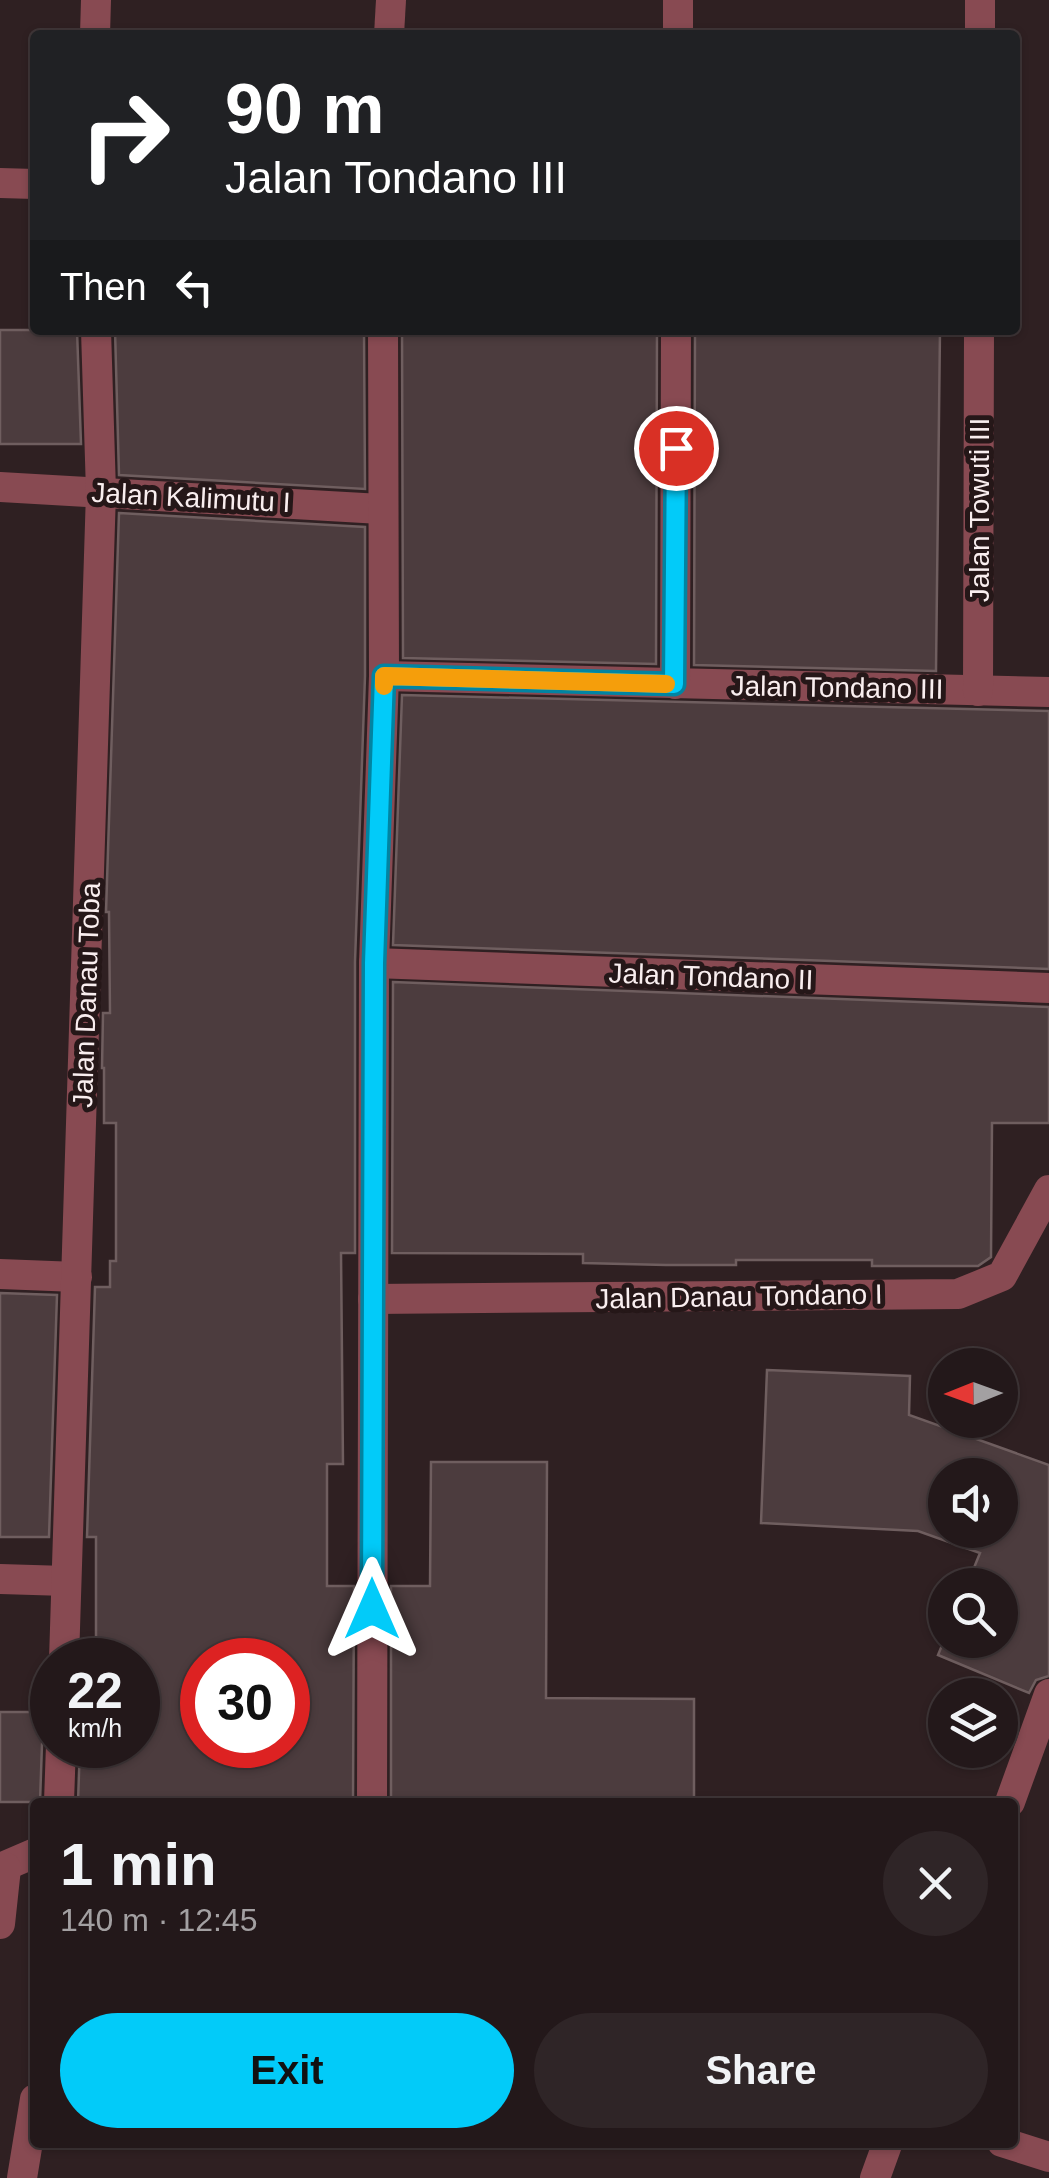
<!DOCTYPE html>
<meta charset="utf-8">
<style>
body{margin:0;font-family:Helvetica,sans-serif;background:#2f2527;color:#f1f3f6;height:100vh;display:flex;flex-direction:column;font-size:38px;white-space:nowrap}
*{box-sizing:border-box;margin:0}
p{font-size:32px;color:#a3a0a2}
.icon{flex:none;width:55px;height:55px;fill:none;stroke:currentColor;stroke-width:2;stroke-linecap:round;stroke-linejoin:round}
.map{position:relative;flex:1;overflow:hidden}
.sheet{position:absolute;left:30px;top:1798px;width:988px;height:350px;display:flex;flex-direction:column;background:#23181a;border-radius:10px;box-shadow:0 2px 8px #0004,0 0 0 2px #403739}
.sheet>*{flex:none}
.guide{position:absolute;left:30px;top:30px;width:990px;height:305px;border-radius:10px;box-shadow:0 2px 8px #0004,0 0 0 2px #403739;background:#202124;color:#fff;overflow:hidden}
.needle{width:65px;rotate:269deg}
.tools{position:absolute;left:928px;top:1348px;display:grid;gap:20px}
.tools a{display:grid;place-items:center;width:90px;height:90px;border-radius:50%;background:#23181a;box-shadow:0 2px 8px #0004,0 0 0 2px #403739;font-size:50px}
.speed{position:absolute;left:30px;top:1638px;display:flex;gap:20px;font-size:50px;font-weight:700;text-align:center}
.speed>*{display:grid;place-content:center;width:130px;height:130px;border-radius:50%;background:#23181a;box-shadow:0 2px 8px #0004,0 0 0 2px #403739;line-height:1}
.speed small{font-size:25px;font-weight:400}
.speed .limit{border:15px solid #d22;background:#fff;color:#111}
.pin{position:absolute;display:grid;place-items:center;width:85px;height:85px;color:#fff;margin:-42px;border:5px solid #fff;border-radius:50%;box-shadow:0 2px 10px #0007}
.me{position:absolute;width:110px;margin:-55px;rotate:0deg;stroke-linejoin:round;filter:drop-shadow(0 0 8px #0008)}
.turn{display:flex;align-items:center;gap:35px;height:210px;padding:0 30px;font-size:45px}
.turn .icon{width:130px;height:130px;stroke-width:2.5}
.turn b{display:block;font-size:70px;line-height:85px}
.then{display:flex;align-items:center;height:95px;padding:0 30px;background:#0003;gap:20px;font-size:38px}
.round{display:grid;place-items:center;flex:none;width:105px;height:105px;border-radius:52px;background:#2f2527}
.head{display:flex;align-items:center;justify-content:space-between;height:170px;padding:0 30px}
h1{font-size:60px;font-weight:800;line-height:75px}
.button{display:flex;gap:20px;margin-top:auto;padding:20px 30px}
.button a{flex:1;height:115px;border-radius:60px;background:#02cbf9;color:#111;font-size:40px;font-weight:800;line-height:115px;text-align:center}
.button a+a{background:#2f2527;color:#f1f3f6}
.map>svg:first-child{display:block}
.building{fill:#4c3c3e;stroke:#6f5e5f;stroke-width:2.5;fill-rule:evenodd}
.lines{fill:none;stroke-linecap:round;stroke-linejoin:round}
.street{stroke:#884a52;stroke-width:30}
.route-casing{stroke:#0184a2;stroke-width:25}
.route{stroke:#02cbf9;stroke-width:18}
.slow{stroke:#f59e0b;stroke-width:18}
.labels{text-anchor:middle;stroke-width:10;stroke-linejoin:round;paint-order:stroke}
.street-label{font-size:28px;fill:#f9eeef;stroke:#251718}
</style>
<div class="map">
<svg width="1049" height="2178" viewBox="0 0 1049 2178">
<rect width="100%" height="100%" fill="#2f2022"/>
<g class="building">
<polygon points="0,330 77,330 81,444 0,444"/>
<polygon points="115,330 364,330 365,489 119,475"/>
<polygon points="402,330 657,330 656,664 403,658"/>
<polygon points="695,330 940,330 936,671 694,665"/>
<path d="M119,513L365,527V676L355,962V1253H341L343,1464H327V1586H354L353,1802H78L80,1745H138V1660H96V1537H87L95,1287H110V1261H116V1123H104V1068H102L103,1013H110L109,912H106ZM202,1660H288V1745H202Z"/>
<polygon points="402,695 1049,711 1049,969 393,945"/>
<polygon points="393,982 1049,1007 1049,1123 992,1123 991,1257 978,1266 872,1266 872,1260 736,1260 736,1265 666,1265 583,1263 583,1254 392,1253"/>
<polygon points="0,1293 57,1295 49,1537 0,1537"/>
<path d="M767,1370L910,1376L909,1415L1049,1465V1676L1036,1680L1029,1693L938,1655L945,1638L1000,1640V1585H967L980,1553L918,1531L761,1523ZM945,1475H1000V1530H945Z"/>
<polygon points="431,1462 547,1462 546,1698 694,1699 694,1802 391,1802 391,1586 430,1586"/>
<polygon points="0,1712 52,1712 52,1728 46,1734 42,1744 40,1802 0,1802"/>
</g>
<g class="lines">
<g class="street">
<polyline points="95,35 96,0"/>
<polyline points="389,35 391,0"/>
<polyline points="678,35 678,0"/>
<polyline points="980,35 980,0"/>
<polyline points="0,183 35,184"/>
<polyline points="0,487 381,509"/>
<polyline points="384,676 1049,692"/>
<polyline points="675,684 676,330"/>
<polyline points="978,691 979,330"/>
<polyline points="374,963 1049,988"/>
<polyline points="0,1274 77,1277"/>
<polyline points="373,1299 958,1294 1002,1276 1049,1190"/>
<polyline points="0,1579 66,1581"/>
<polyline points="64,1660 101,492 96,330"/>
<polyline points="59,1802 61,1745"/>
<polyline points="372,1802 374,963 384,676 383,330"/>
<polyline points="1010,1802 1049,1694"/>
<polyline points="0,1868 35,1853"/>
<polyline points="0,1924 6,1868"/>
<polyline points="1002,2142 1049,2157"/>
<polyline points="22,2178 35,2099"/>
<polyline points="875,2178 888,2142"/>
</g>
</g>
<g class="lines">
<g class="route-casing">
<polyline id="route" points="372,1609 374,963 384,676 674,684 676,448"/>
</g>
<use href="#route" class="route"/>
<polyline class="slow" points="384,686 384,676 666,684"/>
</g>
<g class="labels">
<g class="street-label">
<text transform="translate(191 497) rotate(3)" y="10">Jalan Kalimutu I</text>
<text transform="translate(979 510) rotate(-90)" y="10">Jalan Towuti III</text>
<text transform="translate(837 687) rotate(1)" y="10">Jalan Tondano III</text>
<text transform="translate(711 976) rotate(2)" y="10">Jalan Tondano II</text>
<text transform="translate(86 995) rotate(-88)" y="10">Jalan Danau Toba</text>
<text transform="translate(739 1296) rotate(-1)" y="10">Jalan Danau Tondano I</text>
</g>
</g>
</svg>
<div class="tools">
<a><svg class="needle" viewBox="-14 -14 28 28"><path d="M0-13l5 13h-10z" fill="#e53935"/><path d="M0 13l5-13h-10z" fill="#a3a0a2"/></svg></a>
<a><svg class="icon" aria-label="sound" viewBox="0 0 24 24"><path d="M4 9h4l5-4v14l-5-4H4zM17 9q2 3 0 6"/></svg></a>
<a><svg class="icon" aria-label="search" viewBox="0 0 24 24"><circle cx="10" cy="10" r="6"/><path d="M15 15l6 6"/></svg></a>
<a><svg class="icon" aria-label="layers" viewBox="0 0 24 24"><path d="M12 4l9 5-9 5-9-5zM3 14l9 5 9-5"/></svg></a>
</div>
<div class="speed"><div>22<small>km/h</small></div><div class="limit">30</div></div>
<div class="pin" style="left:676px;top:448px;background:#d93025"><svg class="icon" aria-label="arrive" viewBox="0 0 24 24"><path d="M6 21V4h12l-3 4 3 4H6"/></svg></div>
<svg class="me" style="left:372px;top:1609px" viewBox="-20 -20 40 40"><path d="M0-17L14 15 0 8-14 15z" fill="#02cbf9" stroke="#fff" stroke-width="4"/></svg>
<div class="guide">
<div class="turn"><svg class="icon" aria-label="right" viewBox="0 0 24 24"><path d="M7 20v-9h11M14 6l5 5-5 5"/></svg><div><b>90 m</b>Jalan Tondano III</div></div>
<div class="then">Then<svg class="icon" aria-label="left" viewBox="0 0 24 24"><path d="M17 20v-9H6M10 6l-5 5 5 5"/></svg></div>
</div>
<section class="sheet">
<div class="head"><div><h1>1 min</h1><p>140 m · 12:45</p></div><a class="round"><svg class="icon" aria-label="close" viewBox="0 0 24 24"><path d="M6 6l12 12M18 6L6 18"/></svg></a></div>
<div class="button"><a>Exit</a><a>Share</a></div>
</section>
</div>
